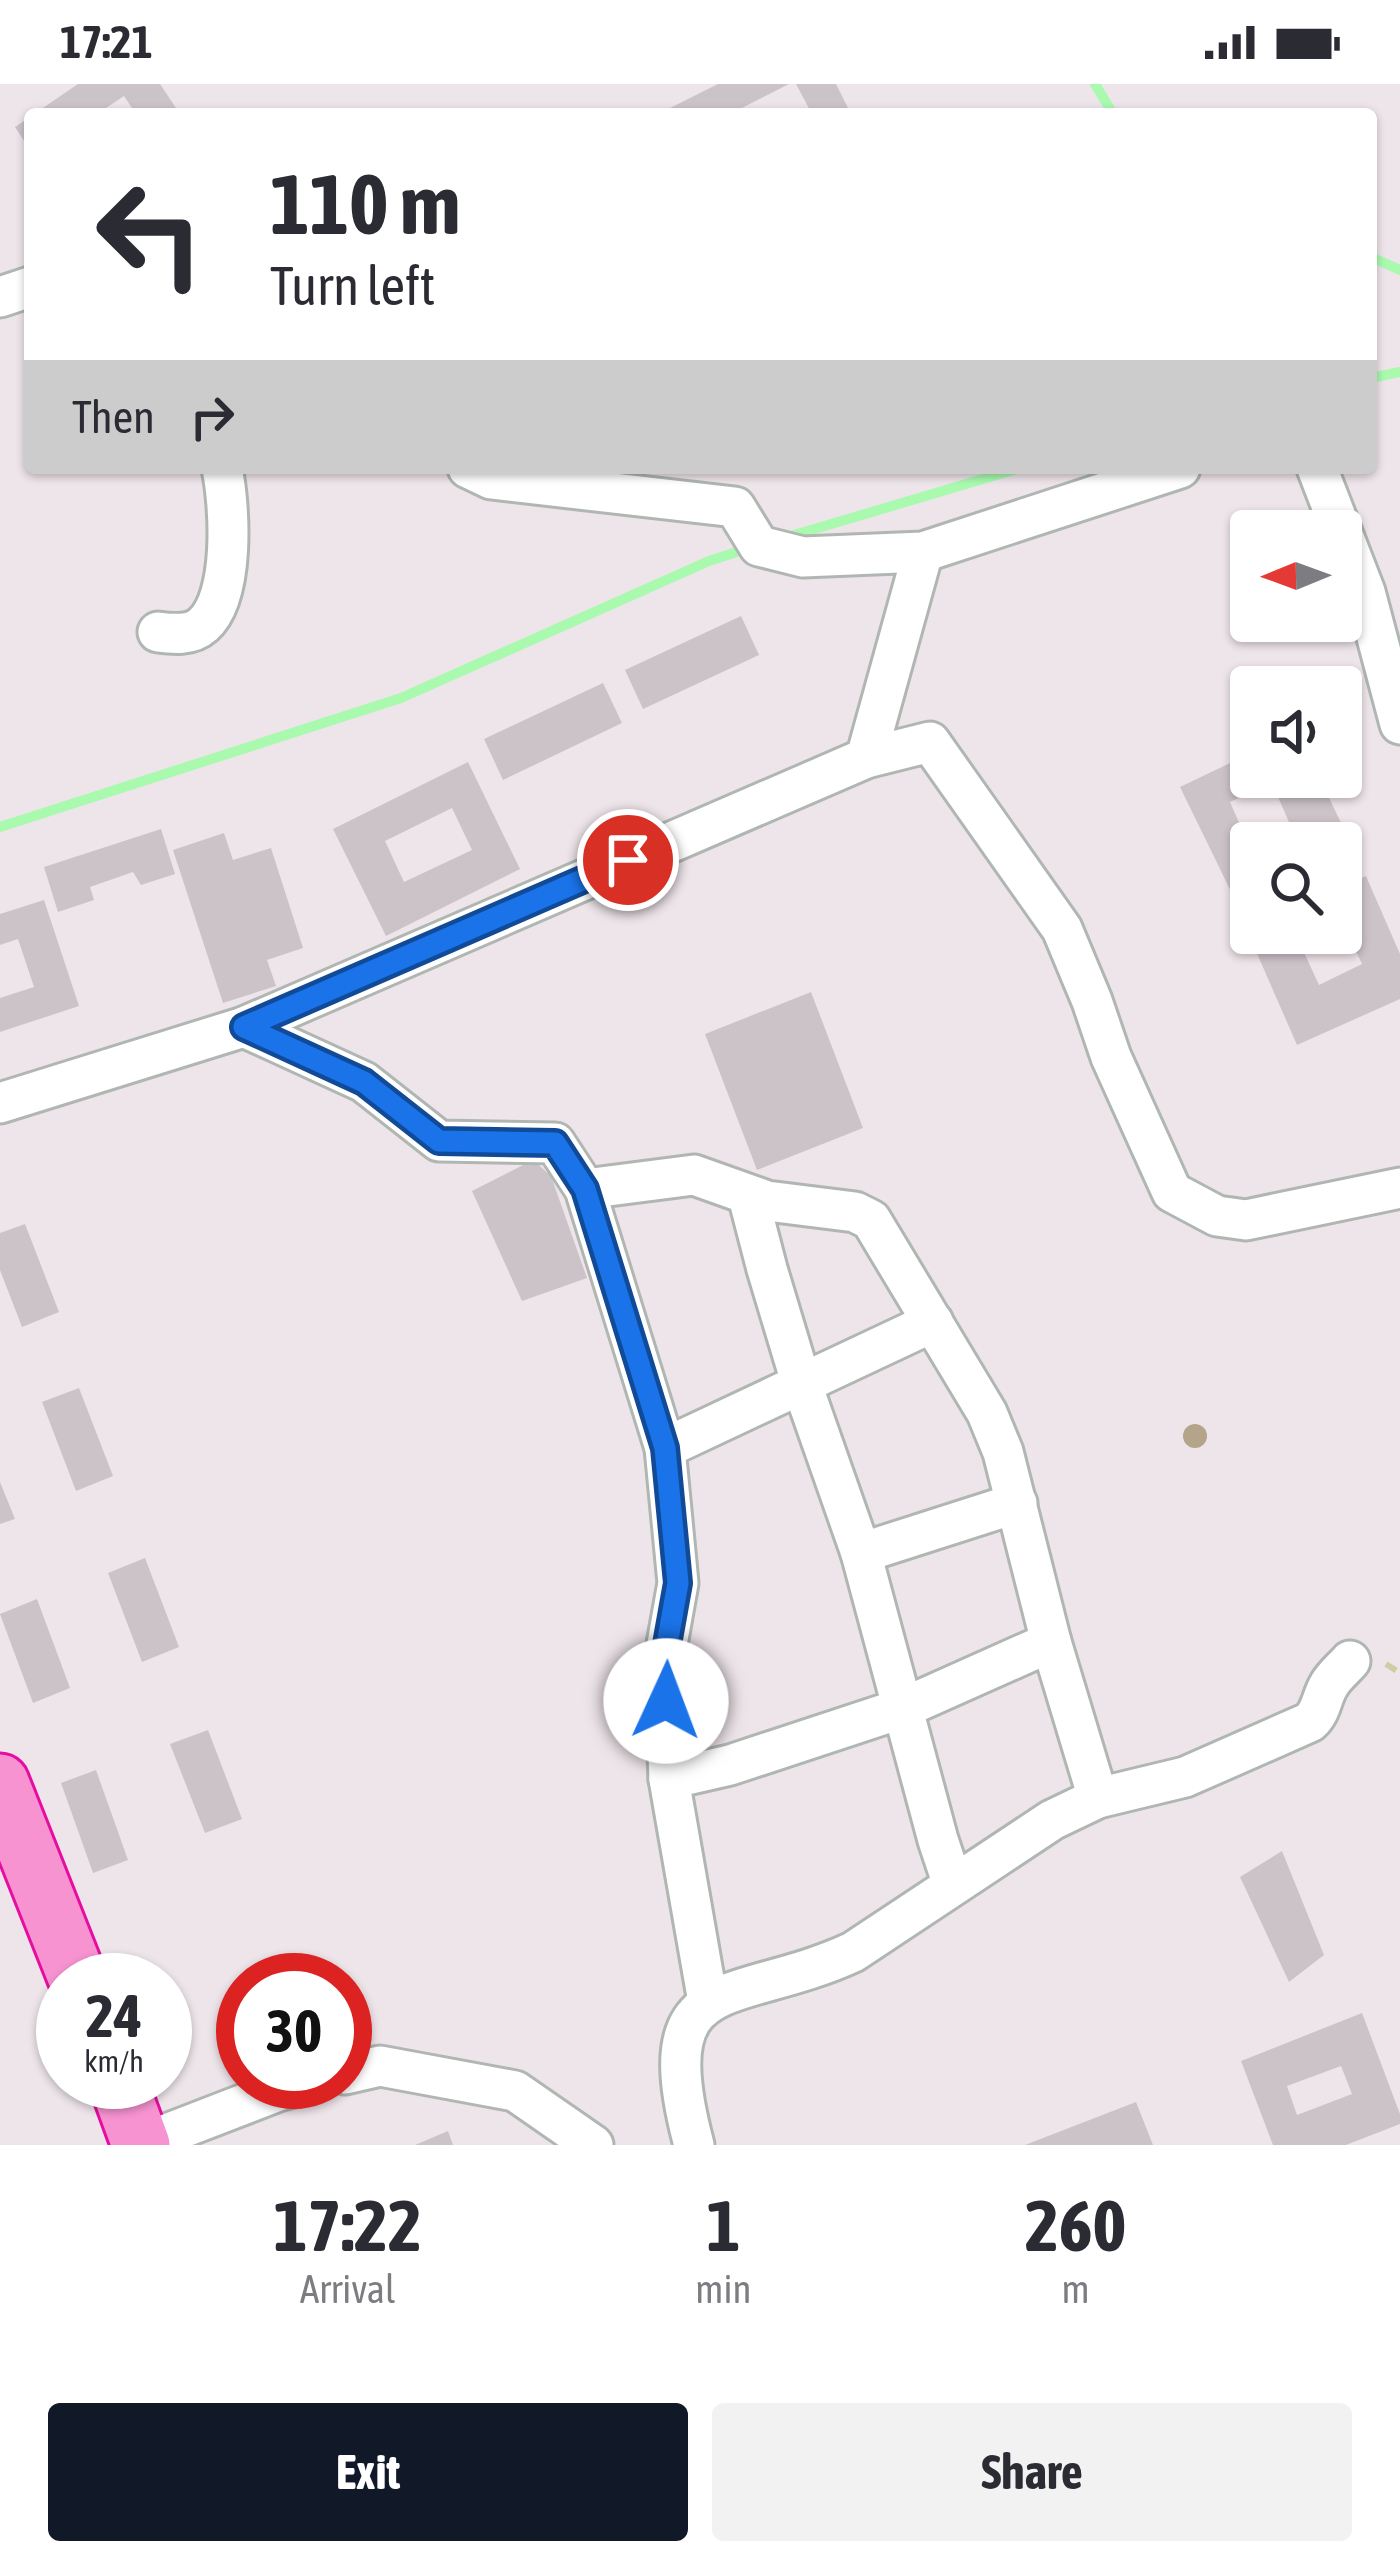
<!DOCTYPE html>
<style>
body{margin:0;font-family:"Asap Condensed",sans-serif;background:#f2f2f3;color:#2b2b33;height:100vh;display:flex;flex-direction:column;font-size:45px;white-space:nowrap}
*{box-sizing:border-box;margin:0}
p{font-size:39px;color:#7c7c81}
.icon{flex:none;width:66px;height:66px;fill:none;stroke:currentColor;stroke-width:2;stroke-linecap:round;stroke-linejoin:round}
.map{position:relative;height:2061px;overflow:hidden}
.details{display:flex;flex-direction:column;background:#fff;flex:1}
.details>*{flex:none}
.top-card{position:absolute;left:24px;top:24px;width:1353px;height:366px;border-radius:12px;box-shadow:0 3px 9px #0004;background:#fff;color:#2b2b33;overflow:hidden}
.needle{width:78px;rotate:269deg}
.controls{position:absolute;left:1230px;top:426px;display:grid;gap:24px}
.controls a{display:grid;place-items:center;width:132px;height:132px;border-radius:12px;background:#fff;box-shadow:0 3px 9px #0004;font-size:60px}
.speed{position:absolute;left:36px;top:1869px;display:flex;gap:24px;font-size:60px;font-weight:700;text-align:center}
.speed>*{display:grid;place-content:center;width:156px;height:156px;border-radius:50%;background:#fff;box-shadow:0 3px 9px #0004;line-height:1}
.speed small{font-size:30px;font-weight:400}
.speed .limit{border:18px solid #d22;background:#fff;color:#111}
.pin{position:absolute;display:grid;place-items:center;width:102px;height:102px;color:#fff;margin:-51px;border:6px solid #fff;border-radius:50%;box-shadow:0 3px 12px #0007}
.me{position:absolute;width:132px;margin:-66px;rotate:2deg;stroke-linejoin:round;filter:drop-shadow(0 0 9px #0008)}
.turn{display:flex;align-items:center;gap:42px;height:252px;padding:0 48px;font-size:54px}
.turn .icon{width:156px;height:156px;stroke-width:2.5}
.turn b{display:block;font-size:84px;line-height:102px}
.then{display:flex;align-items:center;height:114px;padding:0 48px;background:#0003;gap:24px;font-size:45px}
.eta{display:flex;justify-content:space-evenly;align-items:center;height:204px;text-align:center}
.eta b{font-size:72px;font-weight:700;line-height:84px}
.cta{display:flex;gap:24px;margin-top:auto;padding:24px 48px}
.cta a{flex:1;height:138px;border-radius:12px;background:#111827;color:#fff;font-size:48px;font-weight:700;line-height:138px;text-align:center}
.cta a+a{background:#f2f2f3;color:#2b2b33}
.status{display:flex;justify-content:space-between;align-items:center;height:84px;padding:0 60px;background:#fff;direction:ltr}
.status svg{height:33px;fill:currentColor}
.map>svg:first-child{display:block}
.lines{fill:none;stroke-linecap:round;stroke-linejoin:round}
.stream{stroke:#a9faaf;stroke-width:10}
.building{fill:#ccc3c9;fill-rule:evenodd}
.minor-casing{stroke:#b0b7b2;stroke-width:45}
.highway-casing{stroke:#e60da0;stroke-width:63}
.path{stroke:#d0cda4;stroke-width:6;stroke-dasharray:12 6;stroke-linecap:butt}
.minor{stroke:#fff;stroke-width:39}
.highway{stroke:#f793d1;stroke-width:57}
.tree{fill:#b4a48a}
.route-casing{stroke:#114b97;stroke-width:30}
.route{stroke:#1a73e8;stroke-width:21}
</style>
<div class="status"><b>17:21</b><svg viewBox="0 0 49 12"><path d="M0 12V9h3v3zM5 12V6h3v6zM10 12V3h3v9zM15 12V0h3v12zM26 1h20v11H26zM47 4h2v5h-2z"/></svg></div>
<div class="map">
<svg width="1400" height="2061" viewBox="0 0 1400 2061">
<rect width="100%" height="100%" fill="#eee5ea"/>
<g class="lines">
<g class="stream">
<polyline points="1095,0 1113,30"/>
<polyline points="1371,173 1400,186"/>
<polyline points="1371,294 1400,288"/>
<polyline points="784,454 1020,384"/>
<polyline points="0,743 401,614 709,477 749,464"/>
</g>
</g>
<g class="building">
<polygon points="78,0 160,0 180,30 136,30 124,12 97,30 34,30"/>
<polygon points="718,0 789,0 730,30 658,30"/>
<polygon points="796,0 836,0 851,30 812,30"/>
<polygon points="30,33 30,66 15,43"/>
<polygon points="741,532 759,571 643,625 625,586"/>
<polygon points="603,599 622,639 503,696 484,655"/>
<polygon points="1251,669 1251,693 1319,693 1356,770 1341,777 1341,759 1298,759 1272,699 1230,718 1251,766 1251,821 1240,826 1180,703"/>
<path d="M468,678L520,785L386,852L333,745ZM452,724L472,766L404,798L385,757Z"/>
<polygon points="161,745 175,790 141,801 133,788 90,803 94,816 58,828 44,783"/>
<polygon points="224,749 233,776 271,764 303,864 267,876 276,902 223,919 173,766"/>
<polygon points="1366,792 1400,870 1400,915 1297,961 1248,849 1333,849 1302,864 1319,901 1362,880 1345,844 1341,845 1341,803"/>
<polygon points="44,816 79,922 0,948 0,914 34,903 18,855 0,861 0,830"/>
<polygon points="811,908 863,1044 757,1086 705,950"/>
<polygon points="533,1076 551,1092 587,1194 522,1217 472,1107"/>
<polygon points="25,1140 59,1228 22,1243 0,1186 0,1149"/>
<polygon points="79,1304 113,1392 76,1407 42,1318"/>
<polygon points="0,1398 15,1435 0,1440"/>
<polygon points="145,1474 179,1563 142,1578 108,1489"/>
<polygon points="37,1515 70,1604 33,1619 0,1530"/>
<polygon points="208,1646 242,1735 205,1749 170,1660"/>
<polygon points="96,1686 128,1776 93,1789 61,1699"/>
<polygon points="1282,1767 1324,1871 1289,1898 1240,1793"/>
<path d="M1362,1929L1400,2030V2040L1346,2061H1273L1241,1977ZM1341,1982L1352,2010L1297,2031L1287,2002Z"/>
<polygon points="1136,2018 1153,2061 1025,2061"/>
<polygon points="448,2047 453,2061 415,2061"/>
</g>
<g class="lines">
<g class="minor-casing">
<g id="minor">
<polyline points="0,213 30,203"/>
<polyline points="468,384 491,395 735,423 759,462 803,473 923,468 1180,384"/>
<polyline points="1317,384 1365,508 1400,640"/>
<path d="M158,548C173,550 191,552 203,541C235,513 230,423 222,384"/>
<polyline points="866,674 923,468"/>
<polyline points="244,943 364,998 439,1057 555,1059 585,1105 665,1364 678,1499 664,1577 669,1695 708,1918"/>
<polyline points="0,1019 244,943 866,674 930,658 1062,845 1092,917 1111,973 1172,1108 1217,1132 1246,1136 1400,1104"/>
<polyline points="585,1105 694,1091 767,1117 855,1128 871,1136 987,1329 1003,1368 1051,1558 1098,1714"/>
<polyline points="748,1112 767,1185 801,1298 861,1469 938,1756 953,1801"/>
<polyline points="665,1364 933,1238"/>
<polyline points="861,1469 1017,1419"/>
<polyline points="669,1695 730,1681 903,1624 1051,1558"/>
<polyline points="345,1990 380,1982 515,2007 593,2061"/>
<polyline points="141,2060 278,2007 313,1998"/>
<path d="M694,2061C646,1882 734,1923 853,1868L1052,1736L1098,1714L1185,1693L1310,1638C1322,1627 1321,1614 1329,1601C1334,1592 1343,1585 1350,1577"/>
</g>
</g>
<g class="highway-casing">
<g id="highway">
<polyline points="0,1699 78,1896"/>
<polyline points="118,1998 141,2061"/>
</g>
</g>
<polyline class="path" points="1386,1580 1400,1589"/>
<use href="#minor" class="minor"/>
<use href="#highway" class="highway"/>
</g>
<circle class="tree" cx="1195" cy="1352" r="12"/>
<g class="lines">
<g class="route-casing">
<polyline id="route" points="628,776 244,943 364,998 439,1057 555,1059 585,1105 665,1364 678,1499 664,1577 666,1617"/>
</g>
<use href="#route" class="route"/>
</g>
</svg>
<div class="controls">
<a><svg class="needle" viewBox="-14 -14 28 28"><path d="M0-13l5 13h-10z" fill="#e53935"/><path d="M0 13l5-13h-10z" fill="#7c7c81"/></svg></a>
<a><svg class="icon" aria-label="sound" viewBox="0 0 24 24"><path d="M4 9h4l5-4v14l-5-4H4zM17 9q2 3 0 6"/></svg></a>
<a><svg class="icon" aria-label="search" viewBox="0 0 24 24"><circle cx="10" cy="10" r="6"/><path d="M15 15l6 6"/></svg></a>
</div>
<div class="speed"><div>24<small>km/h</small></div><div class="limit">30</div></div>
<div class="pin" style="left:628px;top:776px;background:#d93025"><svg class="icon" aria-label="arrive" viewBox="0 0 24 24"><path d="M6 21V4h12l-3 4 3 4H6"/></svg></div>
<svg class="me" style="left:666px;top:1617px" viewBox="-20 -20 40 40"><circle r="19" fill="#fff"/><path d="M0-13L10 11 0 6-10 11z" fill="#1a73e8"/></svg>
<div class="top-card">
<div class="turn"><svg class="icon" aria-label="left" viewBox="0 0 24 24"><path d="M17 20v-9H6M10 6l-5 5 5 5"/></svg><div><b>110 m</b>Turn left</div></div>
<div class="then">Then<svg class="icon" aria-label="right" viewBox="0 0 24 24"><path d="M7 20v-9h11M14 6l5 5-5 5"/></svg></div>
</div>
</div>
<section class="details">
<div class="eta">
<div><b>17:22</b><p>Arrival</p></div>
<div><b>1</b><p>min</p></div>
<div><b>260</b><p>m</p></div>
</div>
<div class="cta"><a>Exit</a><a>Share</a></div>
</section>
